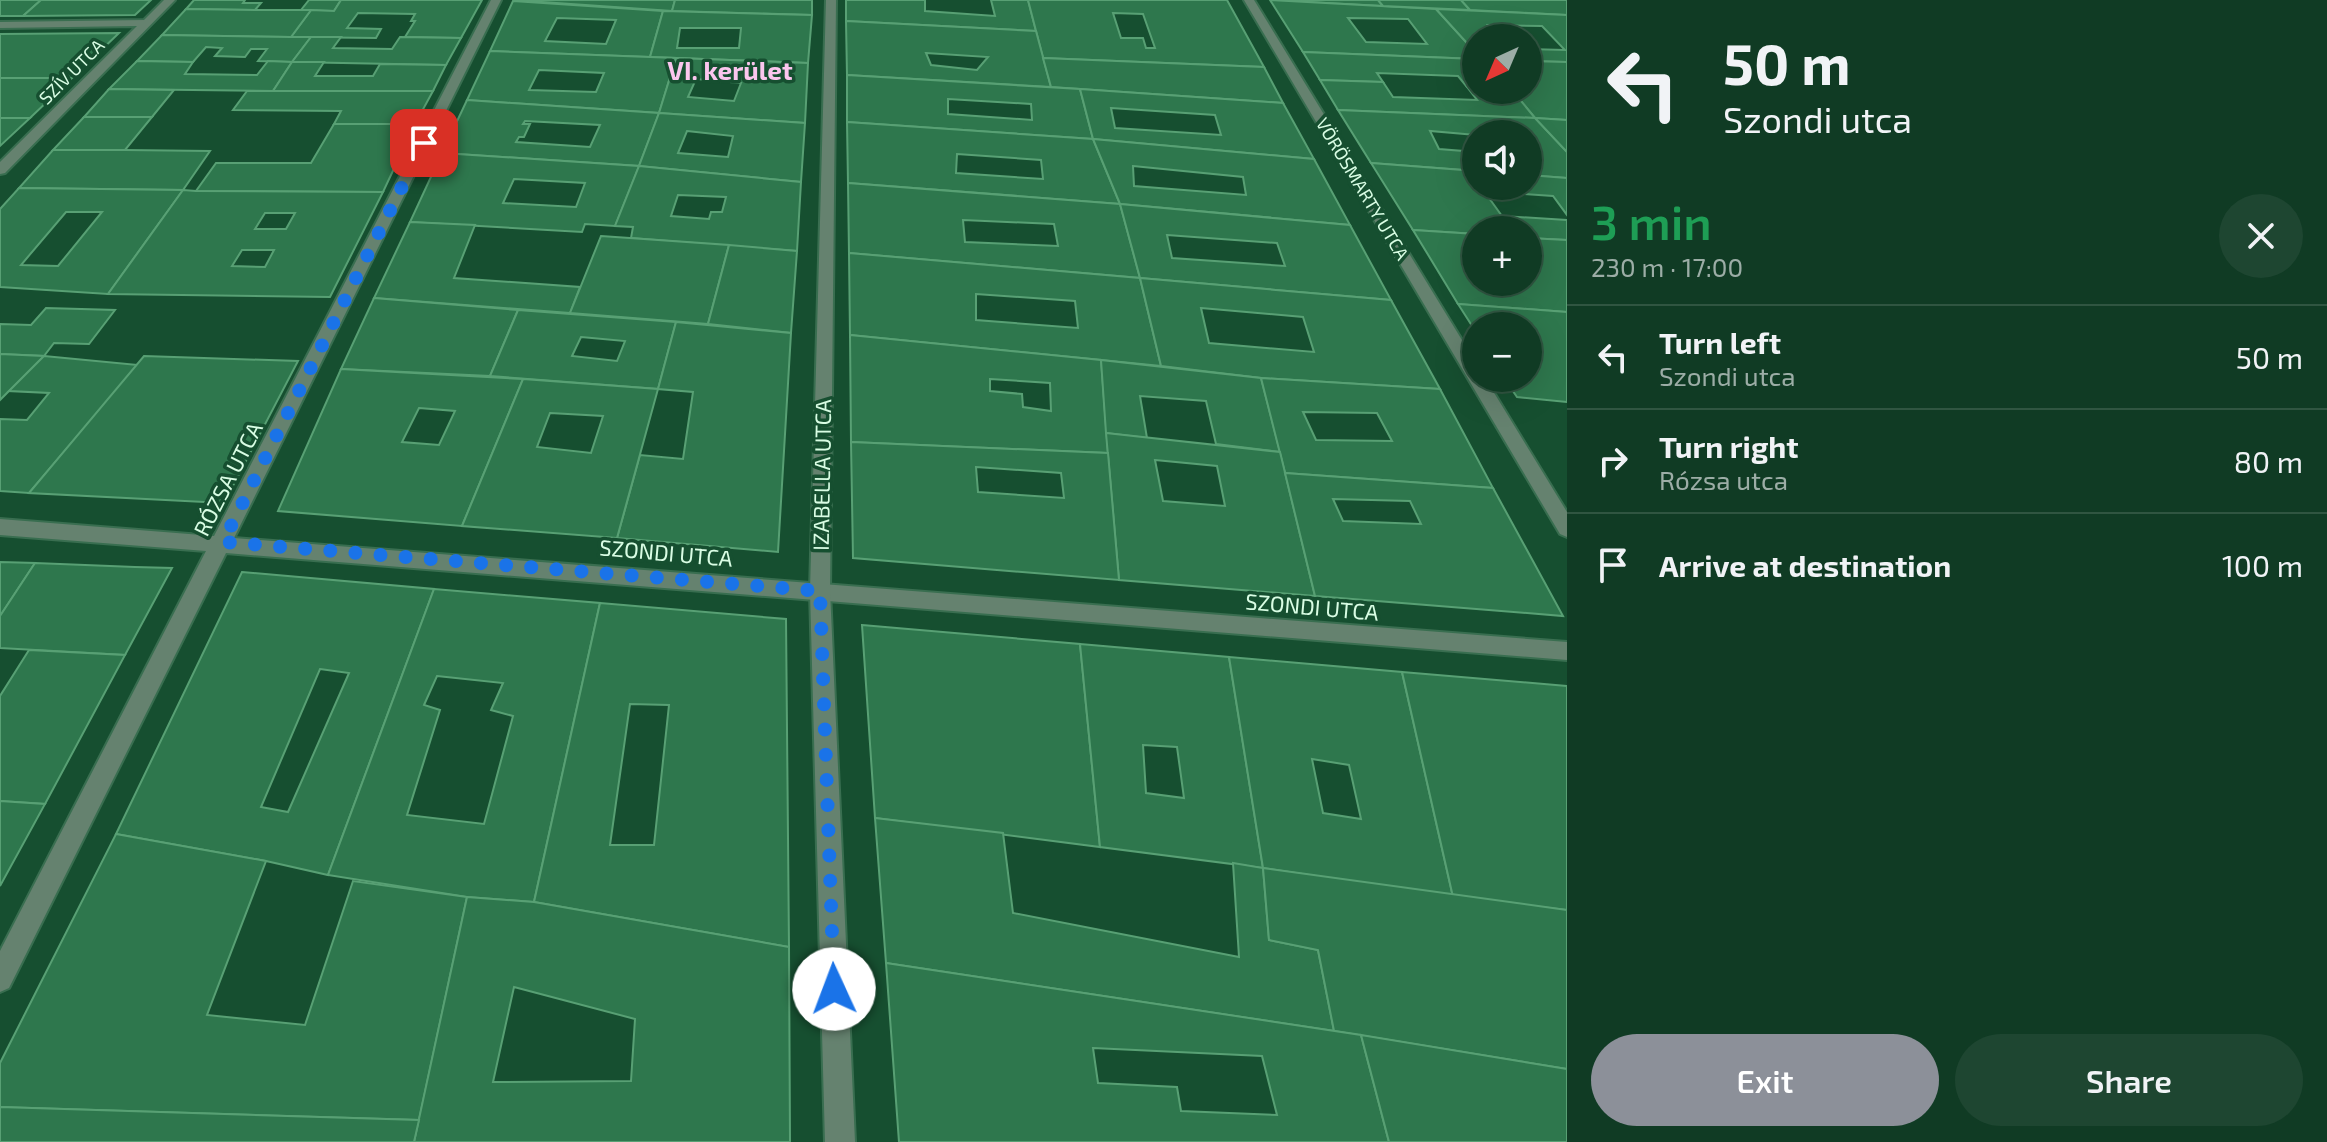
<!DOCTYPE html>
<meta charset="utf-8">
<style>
body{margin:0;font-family:"Exo 2",sans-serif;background:#1e4631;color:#f1f3f6;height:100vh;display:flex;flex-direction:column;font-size:30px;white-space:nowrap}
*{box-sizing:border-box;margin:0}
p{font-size:26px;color:#9cada6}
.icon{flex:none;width:44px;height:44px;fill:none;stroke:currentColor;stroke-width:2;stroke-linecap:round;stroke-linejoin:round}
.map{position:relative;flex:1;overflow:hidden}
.panel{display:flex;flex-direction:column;background:#103b24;width:760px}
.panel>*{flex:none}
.banner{background:#103b24;color:#f1f3f6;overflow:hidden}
.needle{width:52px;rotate:224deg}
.tools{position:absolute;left:1462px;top:24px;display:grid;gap:16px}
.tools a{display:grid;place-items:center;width:80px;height:80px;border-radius:50%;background:#103b24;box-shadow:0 8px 32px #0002,0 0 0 2px #305541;font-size:40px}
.pin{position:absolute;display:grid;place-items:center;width:68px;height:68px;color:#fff;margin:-34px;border-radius:16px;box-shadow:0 4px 12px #0006}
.me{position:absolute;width:88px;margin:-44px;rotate:358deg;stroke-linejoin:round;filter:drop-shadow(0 0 6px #0008)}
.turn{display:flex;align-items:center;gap:28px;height:168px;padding:0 24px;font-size:36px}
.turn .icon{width:104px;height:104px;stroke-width:2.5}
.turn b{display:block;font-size:56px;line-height:68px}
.round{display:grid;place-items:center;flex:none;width:84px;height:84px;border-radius:42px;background:#1e4631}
.overview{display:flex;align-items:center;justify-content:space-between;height:136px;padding:0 24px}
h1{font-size:48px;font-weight:600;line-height:60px;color:#1e9e55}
.action{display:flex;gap:16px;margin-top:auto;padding:16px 24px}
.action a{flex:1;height:92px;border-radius:48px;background:#8c9099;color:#fff;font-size:32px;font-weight:600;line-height:92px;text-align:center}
.action a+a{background:#1e4631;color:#f1f3f6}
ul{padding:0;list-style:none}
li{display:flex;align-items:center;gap:24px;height:104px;padding:0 24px;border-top:2px solid #305541}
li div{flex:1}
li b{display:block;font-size:30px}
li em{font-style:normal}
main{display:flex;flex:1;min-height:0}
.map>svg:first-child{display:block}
.building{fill:#2e774d;stroke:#58a074;stroke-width:2;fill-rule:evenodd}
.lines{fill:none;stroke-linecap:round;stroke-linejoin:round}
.minor-casing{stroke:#396e50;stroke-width:4}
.tertiary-casing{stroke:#396e50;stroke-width:4}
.minor{fill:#65826f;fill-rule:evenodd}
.tertiary{fill:#65826f;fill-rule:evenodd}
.route{stroke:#1a73e8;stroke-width:14;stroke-dasharray:0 25.2}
.labels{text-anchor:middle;stroke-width:7;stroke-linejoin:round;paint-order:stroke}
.far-street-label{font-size:18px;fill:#d9fde4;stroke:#164f30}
.street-label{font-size:22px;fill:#d9fde4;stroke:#164f30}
.far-district-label{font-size:26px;font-weight:bold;fill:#fbc6ee;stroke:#164f30}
</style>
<main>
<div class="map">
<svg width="1567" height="1142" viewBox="0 0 1567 1142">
<rect width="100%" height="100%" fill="#164f30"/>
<g class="building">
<polygon points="0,0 41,0 23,16 0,16"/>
<polygon points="41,0 151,0 135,15 23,16"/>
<polygon points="194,0 245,0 243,3 261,3 255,10 186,9"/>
<polygon points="309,0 341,0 334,11 301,10"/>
<polygon points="341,0 482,0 461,38 405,37 415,21 411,21 415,14 358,13 347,28 381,29 376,38 291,37 311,10 334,11"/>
<polygon points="513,0 675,0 672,11"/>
<polygon points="675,0 812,0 812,15 672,11"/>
<polygon points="846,0 925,0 925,11 995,16 991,0 1028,0 1036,31 846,21"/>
<path d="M1028,0H1227L1264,67L1043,58ZM1113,13L1143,14L1155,48H1146L1143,38H1121Z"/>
<polygon points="1270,0 1378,0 1383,6"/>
<path d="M1270,0L1436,9L1476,53V59L1303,52ZM1348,18L1408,19L1427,44L1366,42Z"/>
<polygon points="1378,0 1461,0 1470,10 1383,6"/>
<polygon points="1461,0 1567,0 1567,15 1470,10"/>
<path d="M513,1L663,11L650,57L490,51ZM557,18L616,20L606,44L545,41Z"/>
<polygon points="186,9 255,10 311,10 291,37 162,35"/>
<polygon points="1436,9 1567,15 1567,62 1528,61 1528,49 1565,50 1542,26 1488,25 1499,38 1476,38 1476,53"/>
<path d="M663,11L812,15L808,63L650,57ZM680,28H741L739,48H677Z"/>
<path d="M846,21L1036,31L1051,87L847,75ZM926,53L988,57L977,70L931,65Z"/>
<polygon points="119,33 72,78 0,78 0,34"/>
<polygon points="162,35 291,37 311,37 292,62 258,61 267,49 251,49 245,57 215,56 222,48 206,47 193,62 137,61"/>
<polygon points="311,37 341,37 333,48 392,49 400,37 461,38 446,65 292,62"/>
<path d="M490,51L650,57L676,58L659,113L467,100ZM539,70L604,73L596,92L529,90Z"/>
<polygon points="1303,52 1476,59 1476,88 1467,87 1458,76 1377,73 1383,82 1320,80"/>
<path d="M676,58L808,63L805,123L659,113ZM696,79L741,83L734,101L688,97Z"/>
<polygon points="1043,58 1264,67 1283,103 1051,87"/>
<polygon points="137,61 193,62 185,74 257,75 268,61 292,62 273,91 109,89"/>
<polygon points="1528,61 1567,62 1567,120 1535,118 1512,90 1528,90"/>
<polygon points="292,62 324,62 315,76 373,76 380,64 446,65 433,91 273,91"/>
<path d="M847,75L1080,89L1093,139L847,122ZM948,99L1031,104L1032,120L948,114Z"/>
<polygon points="0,78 72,78 30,118 0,118"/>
<polygon points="1320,80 1383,82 1393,97 1477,100 1467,87 1512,90 1535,118 1338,110"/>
<polygon points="109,89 174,90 152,117 84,117"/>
<path d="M1080,89L1283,103L1314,159L1093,139ZM1111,108L1215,115L1221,135L1115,128Z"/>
<polygon points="247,91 433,91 415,124 334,124 341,111 233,110"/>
<path d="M467,100L659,113L639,166L442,153ZM525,121L600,125L590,147L516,142L519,137H524L530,124H523Z"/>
<polygon points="1338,110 1535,118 1567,152 1567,178 1528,175 1528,157 1533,157 1528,148 1528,134 1476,135 1430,131 1439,149 1476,152 1476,171 1371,163"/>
<path d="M659,113L805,123L801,182L639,166ZM687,131L733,136L728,157L678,153Z"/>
<polygon points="84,117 152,117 125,150 53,150"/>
<polygon points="0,118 30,118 0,146"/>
<polygon points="1535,118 1567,120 1567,152"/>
<path d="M847,122L1093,139L1120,204L848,183ZM957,154L1041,160L1043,179L956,173Z"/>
<polygon points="334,124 415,124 383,192 196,191 216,163 311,163"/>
<path d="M1093,139L1314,159L1350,225L1120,204ZM1133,166L1243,177L1246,195L1134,186Z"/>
<polygon points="53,150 125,150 210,151 183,190 19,188"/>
<path d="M442,153L639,166L615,226L585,224L582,232L410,222ZM514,179L585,183L576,207L503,203Z"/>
<polygon points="1371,163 1476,171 1476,186 1528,186 1528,175 1567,178 1567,215 1553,196 1484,191 1502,216 1567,220 1567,240 1528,238 1528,230 1476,230 1476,234 1413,230"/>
<path d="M639,166L801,182L797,251L631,238L633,227L615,226ZM678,195L726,197L722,212H711L709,219L671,216Z"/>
<path d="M848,183L1120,204L1140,278L849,253ZM963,220L1054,224L1058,246L965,242Z"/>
<path d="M19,188L183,190L108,294L0,287V209ZM66,212H102L58,266L21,265Z"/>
<path d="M183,190L196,191L383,192L330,297L108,294ZM265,213H295L286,229H255ZM242,250H274L265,267L232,266Z"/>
<path d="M1120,204L1350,225L1391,300L1140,278ZM1167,235L1277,243L1285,266L1172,258Z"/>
<polygon points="410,222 475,225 454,278 580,287 570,313 374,298"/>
<polygon points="1413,230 1476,234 1476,282 1528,282 1528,238 1567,240 1567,312 1458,304"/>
<polygon points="601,236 729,245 708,324 570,313"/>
<polygon points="729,245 797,251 791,333 708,324"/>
<path d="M849,253L1140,278L1161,366L850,335ZM976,294L1075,301L1078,328L976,320Z"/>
<path d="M1140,278L1391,300L1440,389L1261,378L1161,366ZM1201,308L1303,317L1314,352L1209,343Z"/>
<polygon points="374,298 518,310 490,376 341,369"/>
<polygon points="1458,304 1567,312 1567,402 1517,397 1504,378 1528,378 1528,326 1476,326 1476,332"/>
<polygon points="46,308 115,310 89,344 54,343 44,356 0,354 0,324 31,325"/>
<path d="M518,310L676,322L658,389L490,376ZM581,337L625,341L617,361L572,356Z"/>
<polygon points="676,322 791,333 778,552 617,538 640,455 683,459 693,392 658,389"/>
<path d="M850,335L1101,360L1108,453L851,442ZM990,379L1050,383L1051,411L1023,407L1022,394L990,391Z"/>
<polygon points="0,354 44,356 0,400"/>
<polygon points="44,356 138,365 29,493 0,491 0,419 27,420 49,393 9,391"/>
<polygon points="144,356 298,361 224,503 29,493"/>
<polygon points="1101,360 1261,378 1280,452 1216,444 1206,401 1140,396 1147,438 1106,433"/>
<path d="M341,369L523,379L462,526L278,511ZM419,408L455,411L439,445L402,442Z"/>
<path d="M1261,378L1440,389L1493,488L1285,473ZM1303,412L1377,413L1392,441L1316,440Z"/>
<path d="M523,379L658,389L617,538L462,526ZM550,413L603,416L591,453L537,447Z"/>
<path d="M1106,433L1280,452L1315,596L1119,580ZM1155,460L1217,466L1225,506L1163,501Z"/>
<path d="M851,442L1108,453L1119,580L853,558ZM976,467L1061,473L1064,498L978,492Z"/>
<path d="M1285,473L1493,488L1563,616L1315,596ZM1333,499L1410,501L1421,524L1343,521Z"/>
<polygon points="0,562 35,563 0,616"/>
<polygon points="35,563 135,567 172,568 125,655 0,648 0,616"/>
<path d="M242,572L434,589L328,875L266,861L116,834ZM320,669L349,673L288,812L261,807Z"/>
<path d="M434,589L600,603L534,902L467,897L328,875ZM437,676L503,683L491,710L513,716L484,824L407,815L440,710L424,705Z"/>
<path d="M600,603L786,619L789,947L534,902ZM630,704L669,705L654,845H610Z"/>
<polygon points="862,625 1080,644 1100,847 875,818"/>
<path d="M1080,644L1229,657L1263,868L1100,847ZM1143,745L1177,747L1184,798L1146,793Z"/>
<polygon points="29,650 125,655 45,804 0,801 0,696"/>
<path d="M1229,657L1402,672L1453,897L1263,868ZM1312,759L1349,765L1361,819L1323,813Z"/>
<polygon points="1402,672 1567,686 1567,910 1453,897"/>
<polygon points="0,801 45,804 0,886"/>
<polygon points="875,818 1003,833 1013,913 1239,957 1233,863 1263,868 1269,940 1318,950 1334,1031 886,963"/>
<polygon points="116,834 266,861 207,1015 305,1025 353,881 467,897 419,1120 0,1107 0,1063"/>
<polygon points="1263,868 1567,910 1567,1069 1334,1031 1318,950 1269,940"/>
<path d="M467,897L534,902L789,947L790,1142H414ZM514,987L635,1019L631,1081L493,1082Z"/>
<path d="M886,963L1361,1035L1389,1142H899ZM1093,1048L1262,1056L1277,1115L1181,1111L1177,1087L1098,1083Z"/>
<polygon points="1361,1035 1567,1069 1567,1142 1389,1142"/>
<polygon points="0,1107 419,1120 414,1142 0,1142"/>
</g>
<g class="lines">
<g class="minor-casing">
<g id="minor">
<polygon points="164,0 175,0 5,173 0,174 0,162 137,26 0,28 0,22 144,20"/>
<polygon points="491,0 501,0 234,538 1567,642 1567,660 226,553 9,988 0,992 0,951 206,551 0,535 0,519 214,536"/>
<polygon points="1244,0 1254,0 1476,363 1476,378 1485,378 1567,512 1567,537 1560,534"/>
</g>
</g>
<g class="tertiary-casing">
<polygon id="tertiary" points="826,0 836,0 830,591 855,1142 825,1142 810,591"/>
</g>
<use href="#minor" class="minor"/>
<use href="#tertiary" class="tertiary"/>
</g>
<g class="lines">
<polyline class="route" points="424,143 223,542 820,591 834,989"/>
</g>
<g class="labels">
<g class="far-street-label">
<text transform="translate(72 72) rotate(-45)" y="6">SZÍV UTCA</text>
<text transform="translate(1362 189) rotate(59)" y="6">VÖRÖSMARTY UTCA</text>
</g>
<g class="street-label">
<text transform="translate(822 475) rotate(-89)" y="8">IZABELLA UTCA</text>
<text transform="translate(228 479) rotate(-63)" y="8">RÓZSA UTCA</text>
<text transform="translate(666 553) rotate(5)" y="8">SZONDI UTCA</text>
<text transform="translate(1312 607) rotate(5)" y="8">SZONDI UTCA</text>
</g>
<g class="far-district-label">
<text x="730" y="80">VI. kerület</text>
</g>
</g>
</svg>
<div class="tools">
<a><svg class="needle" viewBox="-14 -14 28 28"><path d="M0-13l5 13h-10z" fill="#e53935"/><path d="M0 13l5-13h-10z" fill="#9cada6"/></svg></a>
<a><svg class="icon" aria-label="sound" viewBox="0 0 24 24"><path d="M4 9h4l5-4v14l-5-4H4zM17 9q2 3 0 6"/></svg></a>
<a>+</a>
<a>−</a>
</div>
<div class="pin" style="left:424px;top:143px;background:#d93025"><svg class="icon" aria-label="arrive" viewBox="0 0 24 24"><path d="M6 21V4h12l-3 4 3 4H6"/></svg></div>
<svg class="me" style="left:834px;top:989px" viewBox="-20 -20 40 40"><circle r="19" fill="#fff"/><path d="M0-13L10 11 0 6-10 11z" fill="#1a73e8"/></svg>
</div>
<section class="panel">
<div class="banner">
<div class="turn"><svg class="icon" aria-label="left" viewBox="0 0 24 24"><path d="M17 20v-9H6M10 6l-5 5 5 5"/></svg><div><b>50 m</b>Szondi utca</div></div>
</div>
<div class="overview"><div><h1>3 min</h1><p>230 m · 17:00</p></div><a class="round"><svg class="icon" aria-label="close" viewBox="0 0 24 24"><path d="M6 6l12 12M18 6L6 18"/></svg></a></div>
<ul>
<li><svg class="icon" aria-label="left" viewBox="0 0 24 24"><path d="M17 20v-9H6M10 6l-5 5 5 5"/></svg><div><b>Turn left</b><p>Szondi utca</p></div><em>50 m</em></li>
<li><svg class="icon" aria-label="right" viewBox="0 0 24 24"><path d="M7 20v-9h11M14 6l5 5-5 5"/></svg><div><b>Turn right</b><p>Rózsa utca</p></div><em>80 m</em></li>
<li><svg class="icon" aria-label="arrive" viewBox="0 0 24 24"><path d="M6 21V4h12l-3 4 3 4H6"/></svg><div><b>Arrive at destination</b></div><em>100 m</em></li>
</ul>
<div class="action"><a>Exit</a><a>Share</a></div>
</section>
</main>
